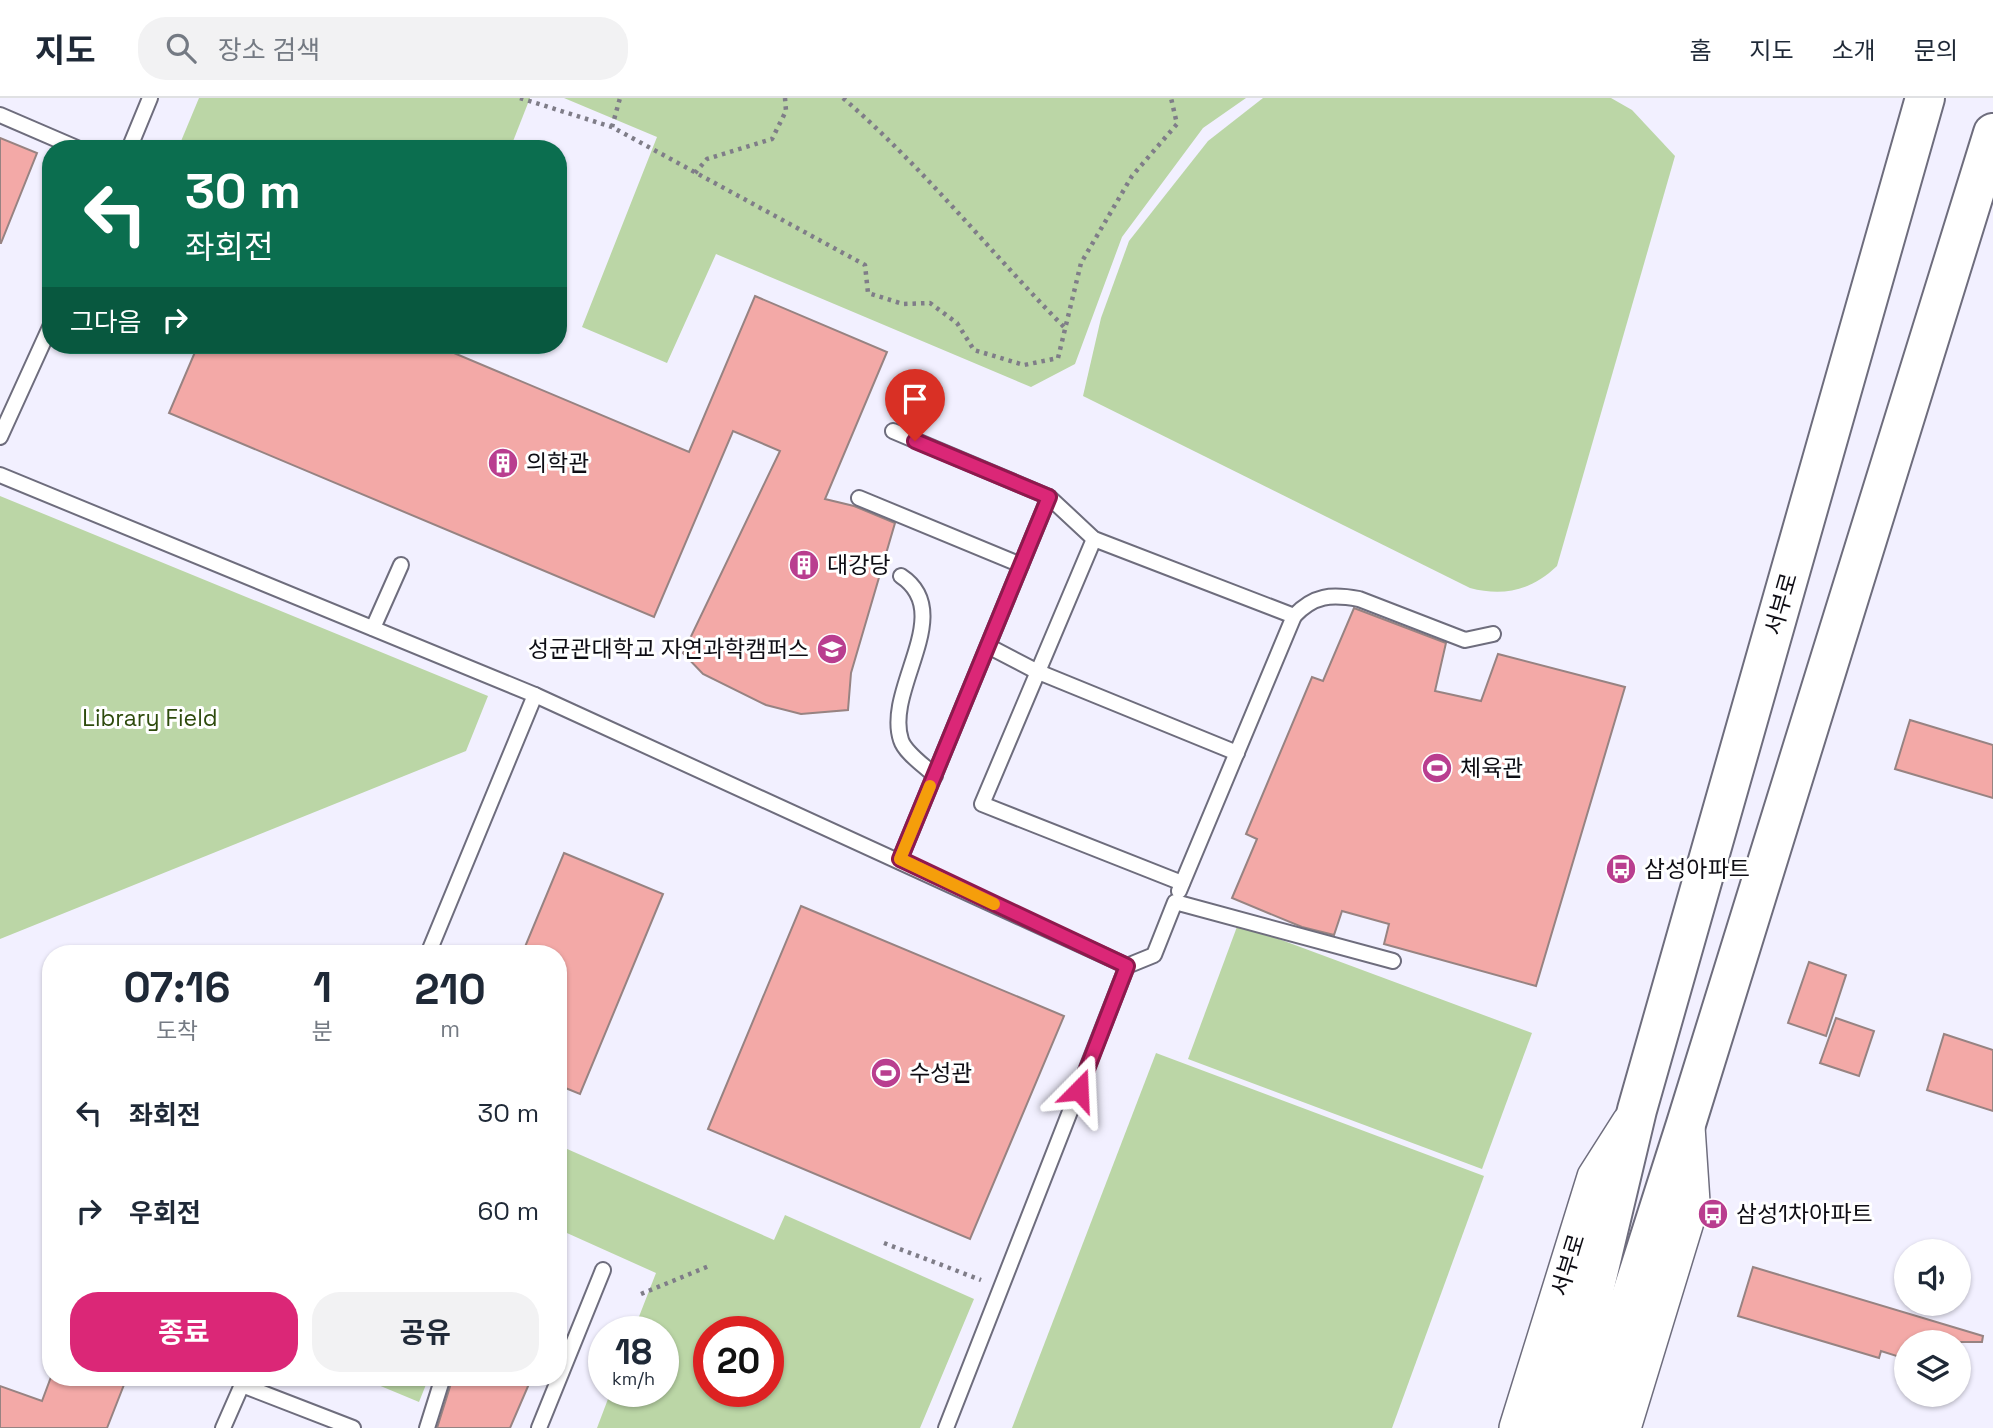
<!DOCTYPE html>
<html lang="ko">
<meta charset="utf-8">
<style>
body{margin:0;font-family:"Space Grotesk","Noto Sans KR",sans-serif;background:#f2f2f3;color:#1f2937;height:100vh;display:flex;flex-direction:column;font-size:26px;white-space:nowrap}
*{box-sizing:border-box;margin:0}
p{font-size:23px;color:#747a83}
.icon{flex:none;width:38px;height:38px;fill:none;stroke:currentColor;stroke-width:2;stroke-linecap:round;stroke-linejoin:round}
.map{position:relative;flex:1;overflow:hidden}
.sheet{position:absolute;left:42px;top:847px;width:525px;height:441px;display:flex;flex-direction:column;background:#fff;border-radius:28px;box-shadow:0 2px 5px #0004}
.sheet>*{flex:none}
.banner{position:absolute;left:42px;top:42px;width:525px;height:214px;border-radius:28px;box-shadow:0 2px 5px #0004;background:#0b6e4f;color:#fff;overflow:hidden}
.fabs{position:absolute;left:1894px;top:1141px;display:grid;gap:14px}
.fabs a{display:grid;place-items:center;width:77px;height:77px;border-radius:50%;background:#fff;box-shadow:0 2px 5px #0004;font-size:35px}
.speed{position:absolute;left:588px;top:1218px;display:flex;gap:14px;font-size:35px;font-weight:700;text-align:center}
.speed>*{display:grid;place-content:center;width:91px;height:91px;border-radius:50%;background:#fff;box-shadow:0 2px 5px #0004;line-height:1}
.speed small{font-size:18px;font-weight:400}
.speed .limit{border:10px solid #d22;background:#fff;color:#111}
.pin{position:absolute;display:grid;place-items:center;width:60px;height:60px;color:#fff;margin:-72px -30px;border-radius:50% 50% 50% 0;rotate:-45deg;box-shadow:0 0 7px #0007}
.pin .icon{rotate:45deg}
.me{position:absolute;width:77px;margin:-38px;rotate:21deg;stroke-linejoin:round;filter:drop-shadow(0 0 5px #0008)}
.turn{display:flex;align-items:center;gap:24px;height:147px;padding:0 28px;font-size:32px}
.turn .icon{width:91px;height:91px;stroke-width:2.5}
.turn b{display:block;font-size:49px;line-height:60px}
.then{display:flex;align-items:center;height:66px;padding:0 28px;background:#0003;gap:14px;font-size:26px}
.eta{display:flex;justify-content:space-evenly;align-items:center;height:119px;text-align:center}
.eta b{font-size:42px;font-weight:700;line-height:49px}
.cta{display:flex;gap:14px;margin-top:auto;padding:14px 28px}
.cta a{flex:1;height:80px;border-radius:28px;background:#db2777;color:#fff;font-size:28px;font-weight:700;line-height:80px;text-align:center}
.cta a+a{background:#f2f2f3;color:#1f2937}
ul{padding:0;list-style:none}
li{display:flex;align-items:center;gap:21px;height:98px;padding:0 28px}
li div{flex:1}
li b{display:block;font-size:26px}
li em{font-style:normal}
header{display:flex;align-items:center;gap:42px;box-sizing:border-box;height:98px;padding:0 35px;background:#fff;border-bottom:2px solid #e0e1e3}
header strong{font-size:33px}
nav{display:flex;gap:38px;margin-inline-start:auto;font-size:24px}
.search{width:490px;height:63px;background:#f2f2f3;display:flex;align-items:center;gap:18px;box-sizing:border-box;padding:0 24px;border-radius:28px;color:#747a83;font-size:26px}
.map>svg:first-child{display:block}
.green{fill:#bbd6a6;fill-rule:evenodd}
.building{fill:#f3a9a7;stroke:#978382;stroke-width:2}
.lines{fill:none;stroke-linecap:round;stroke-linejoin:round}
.service-casing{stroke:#6e6d7d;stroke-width:18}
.tertiary-casing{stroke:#6e6d7d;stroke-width:38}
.secondary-casing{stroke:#6e6d7d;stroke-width:42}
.path{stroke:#7f7d88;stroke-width:4.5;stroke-dasharray:3.5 5;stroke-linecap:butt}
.service{stroke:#fff;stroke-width:14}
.tertiary{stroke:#fff;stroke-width:35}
.secondary{stroke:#fff;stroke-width:38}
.route-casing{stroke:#8e194d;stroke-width:18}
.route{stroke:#db2777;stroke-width:12}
.slow{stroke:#f59e0b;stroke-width:12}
.labels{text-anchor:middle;stroke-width:6;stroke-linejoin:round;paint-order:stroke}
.poi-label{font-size:23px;fill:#0e0d14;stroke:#fff;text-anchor:start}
.street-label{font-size:23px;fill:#0e0d14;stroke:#fff}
.park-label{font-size:23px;fill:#2e4b0d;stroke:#fff}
</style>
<header>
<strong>지도</strong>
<div class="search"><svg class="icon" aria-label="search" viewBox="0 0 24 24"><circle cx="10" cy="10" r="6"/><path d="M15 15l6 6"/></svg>장소 검색</div>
<nav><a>홈</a><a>지도</a><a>소개</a><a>문의</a></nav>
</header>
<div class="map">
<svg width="1993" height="1330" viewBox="0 0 1993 1330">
<rect width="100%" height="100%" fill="#f2f0ff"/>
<g class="green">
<polygon points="199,0 530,0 510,51 188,51 179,48"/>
<polygon points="564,0 1246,0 1203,30 1122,139 1075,266 1031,289 716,156 667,265 582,229 657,39"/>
<path d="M1263,0H1611L1632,12L1675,58L1557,468C1532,492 1504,499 1470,490L1083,298L1101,220L1129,143L1208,43Z"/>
<polygon points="0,398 488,598 466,653 0,841"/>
<polygon points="1238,826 1532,935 1482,1071 1188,961"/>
<polygon points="1156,955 1484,1078 1392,1330 1012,1330"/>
<path d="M558,1047L774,1142L785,1117L974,1201L920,1330H597L611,1293H663V1234H633L656,1175L558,1131ZM709,1234H768V1293H709Z"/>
<polygon points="359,1279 429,1279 419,1304"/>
</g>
<g class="building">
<polygon points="0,40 37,55 1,145 0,145"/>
<polygon points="755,198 887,254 825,401 854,408 895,425 851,575 848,612 801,616 766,607 703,576 683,555 780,353 733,333 654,519 169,315 198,247 435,247 689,354"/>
<polygon points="1354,510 1446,545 1435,593 1481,603 1498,556 1625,589 1536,888 1384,846 1389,826 1342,813 1334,837 1302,829 1232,800 1257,741 1246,736 1312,579 1323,583"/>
<polygon points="1910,622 1993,647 1993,700 1895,671"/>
<polygon points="564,755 663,796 580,996 558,987 558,856 522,856"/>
<polygon points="801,808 1064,918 970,1141 708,1031"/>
<polygon points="1809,864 1846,877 1826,938 1788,925"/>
<polygon points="1836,920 1874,933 1859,978 1820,965"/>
<polygon points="1944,936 1993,952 1993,1013 1927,992"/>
<polygon points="1753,1169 1983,1238 1982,1244 1906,1244 1906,1261 1881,1253 1879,1260 1738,1218"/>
<polygon points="51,1279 127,1279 107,1330 0,1330 0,1288 42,1303"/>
<polygon points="453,1279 532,1279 510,1330 437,1330"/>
</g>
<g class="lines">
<g class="service-casing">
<g id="service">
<polyline points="0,17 79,51"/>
<polyline points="129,51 150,0"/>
<polyline points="893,333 1049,399 1021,467"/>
<polyline points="0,339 51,227"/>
<polyline points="0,377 535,597 428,856"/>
<path d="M1049,399L1094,441L1294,518C1314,497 1331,496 1359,501L1465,542L1493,536"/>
<polyline points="859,400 1021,467 900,761"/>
<polyline points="1094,441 982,706 1182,785"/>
<path d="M901,478C957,515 884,591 901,642C905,655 925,668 935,678"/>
<polyline points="373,530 401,467"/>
<polyline points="988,548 1036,573 1237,655"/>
<polyline points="535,597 1127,868 946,1330"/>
<polyline points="1179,793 1294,518"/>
<polyline points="1127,868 1154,857 1175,804 1393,863"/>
<polyline points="242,1287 353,1330"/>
<polyline points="223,1330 245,1280"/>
<polyline points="427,1330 443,1279"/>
<polyline points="539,1330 603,1172"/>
</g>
</g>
<g class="tertiary-casing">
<g id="tertiary">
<polyline points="1517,1330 1595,1079 1630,1024"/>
<polyline points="1623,1330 1692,1104 1687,1029"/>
</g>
</g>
<g class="secondary-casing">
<g id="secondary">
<polyline points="1553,1330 1591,1205 1637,1012 1925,0"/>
<polyline points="1589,1330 1686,1026 1993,35"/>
</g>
</g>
<g class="path">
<polyline points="520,0 612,29 865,167 868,195 903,206 930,205 957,225 974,252 1024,267 1058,260 1081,165 1132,78 1177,26 1171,0"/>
<path d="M843,0C924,70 990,154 1065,230"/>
<polyline points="612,29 620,0"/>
<polyline points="695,75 707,61 772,41 786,13 785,0"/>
<polyline points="884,1145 981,1182"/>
<polyline points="641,1196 709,1168"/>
</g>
<use href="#service" class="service"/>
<use href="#tertiary" class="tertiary"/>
<use href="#secondary" class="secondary"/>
</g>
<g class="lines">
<g class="route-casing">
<polyline id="route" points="915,343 1049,399 900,761 1127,868 1079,992"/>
</g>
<use href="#route" class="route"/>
<polyline class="slow" points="930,688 900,761 994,806"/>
</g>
<defs>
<g id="building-disc" transform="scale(1.575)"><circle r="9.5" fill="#b93e8f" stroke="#fff"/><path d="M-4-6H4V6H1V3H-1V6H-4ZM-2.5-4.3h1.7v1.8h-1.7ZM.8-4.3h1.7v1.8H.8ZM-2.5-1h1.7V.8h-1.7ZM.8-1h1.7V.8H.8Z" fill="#fff"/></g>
<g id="university-disc" transform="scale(1.575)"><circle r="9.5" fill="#b93e8f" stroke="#fff"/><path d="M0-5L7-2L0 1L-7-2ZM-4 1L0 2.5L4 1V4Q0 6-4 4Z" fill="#fff"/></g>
<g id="stadium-disc" transform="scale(1.575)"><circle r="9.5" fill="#b93e8f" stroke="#fff"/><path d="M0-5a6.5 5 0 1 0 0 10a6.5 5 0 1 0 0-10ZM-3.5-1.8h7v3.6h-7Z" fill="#fff"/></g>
<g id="bus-disc" transform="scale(1.575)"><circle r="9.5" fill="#b93e8f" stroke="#fff"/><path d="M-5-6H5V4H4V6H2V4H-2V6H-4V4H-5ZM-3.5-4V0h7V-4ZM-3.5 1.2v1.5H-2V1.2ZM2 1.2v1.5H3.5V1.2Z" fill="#fff"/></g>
</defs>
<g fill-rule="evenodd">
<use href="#building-disc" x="503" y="365"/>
<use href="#building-disc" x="804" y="467"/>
<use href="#university-disc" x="832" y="551"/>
<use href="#stadium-disc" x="1437" y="670"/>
<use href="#bus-disc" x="1621" y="771"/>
<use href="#stadium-disc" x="886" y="975"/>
<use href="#bus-disc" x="1713" y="1116"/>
</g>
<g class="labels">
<g class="poi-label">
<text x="526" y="373">의학관</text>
<text x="827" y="475">대강당</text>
<text x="809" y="559" text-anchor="end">성균관대학교 자연과학캠퍼스</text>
<text x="1460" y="678">체육관</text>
<text x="1644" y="779">삼성아파트</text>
<text x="909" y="983">수성관</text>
<text x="1736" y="1124">삼성1차아파트</text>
</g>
<g class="street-label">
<text transform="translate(1781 506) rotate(-74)" y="8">서부로</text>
<text transform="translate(1568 1167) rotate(-73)" y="8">서부로</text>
</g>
<g class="park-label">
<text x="150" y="628">Library Field</text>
</g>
</g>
</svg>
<div class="fabs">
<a><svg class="icon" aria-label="sound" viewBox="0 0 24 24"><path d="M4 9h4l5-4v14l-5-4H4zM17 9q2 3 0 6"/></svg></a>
<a><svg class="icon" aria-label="layers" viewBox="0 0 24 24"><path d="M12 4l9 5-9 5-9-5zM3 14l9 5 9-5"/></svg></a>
</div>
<div class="speed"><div>18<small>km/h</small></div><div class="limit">20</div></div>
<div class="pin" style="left:915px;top:343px;background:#d93025"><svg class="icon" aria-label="arrive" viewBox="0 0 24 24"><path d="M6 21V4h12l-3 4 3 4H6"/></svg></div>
<svg class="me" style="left:1079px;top:992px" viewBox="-20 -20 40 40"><path d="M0-17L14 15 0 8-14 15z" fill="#db2777" stroke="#fff" stroke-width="4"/></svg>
<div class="banner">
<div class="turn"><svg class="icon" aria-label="left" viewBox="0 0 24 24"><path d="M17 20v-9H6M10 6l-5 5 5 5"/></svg><div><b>30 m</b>좌회전</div></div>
<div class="then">그다음<svg class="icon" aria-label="right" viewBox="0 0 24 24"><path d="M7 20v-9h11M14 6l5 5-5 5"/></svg></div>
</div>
<section class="sheet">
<div class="eta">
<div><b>07:16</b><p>도착</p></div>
<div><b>1</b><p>분</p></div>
<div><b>210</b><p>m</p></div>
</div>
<ul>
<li><svg class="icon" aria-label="left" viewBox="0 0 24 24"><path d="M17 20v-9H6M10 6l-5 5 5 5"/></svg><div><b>좌회전</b></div><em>30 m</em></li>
<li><svg class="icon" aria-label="right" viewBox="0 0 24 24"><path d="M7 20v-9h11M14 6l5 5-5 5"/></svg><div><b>우회전</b></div><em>60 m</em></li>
</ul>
<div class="cta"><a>종료</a><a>공유</a></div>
</section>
</div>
